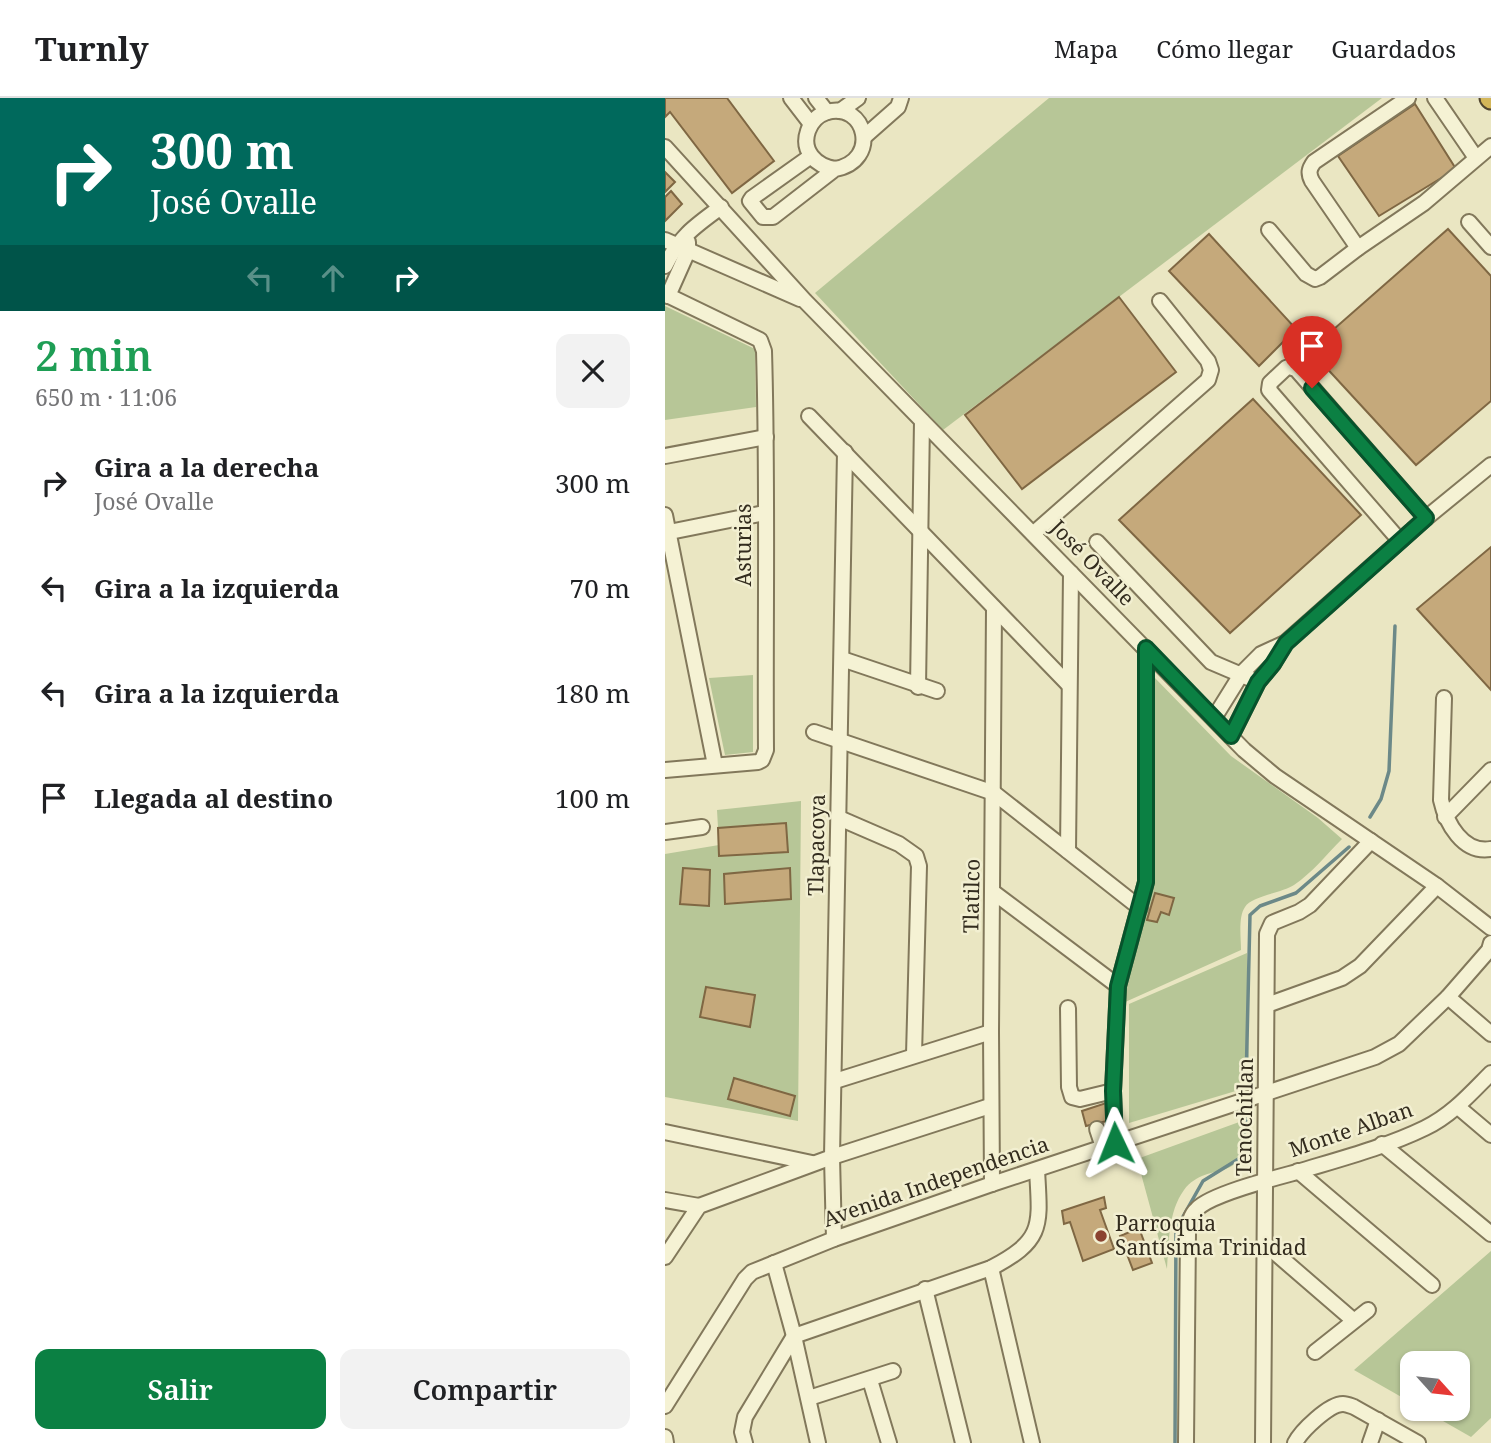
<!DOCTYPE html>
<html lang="es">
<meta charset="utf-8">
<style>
body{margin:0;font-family:"Noto Serif",serif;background:#f2f2f2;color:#202124;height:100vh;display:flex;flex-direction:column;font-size:26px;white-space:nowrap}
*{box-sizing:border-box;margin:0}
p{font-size:23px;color:#757577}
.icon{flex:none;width:38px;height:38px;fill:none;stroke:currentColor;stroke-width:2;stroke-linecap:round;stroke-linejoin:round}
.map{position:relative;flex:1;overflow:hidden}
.side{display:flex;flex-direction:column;background:#fff;width:665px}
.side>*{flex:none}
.top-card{background:#00695c;color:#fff;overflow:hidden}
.needle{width:46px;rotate:117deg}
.fabs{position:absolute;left:735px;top:1253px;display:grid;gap:14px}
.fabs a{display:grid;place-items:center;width:70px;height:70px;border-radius:14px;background:#fff;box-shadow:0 2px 5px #0004;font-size:35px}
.pin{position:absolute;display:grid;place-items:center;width:60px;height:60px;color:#fff;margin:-72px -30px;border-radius:50% 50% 50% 0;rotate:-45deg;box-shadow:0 0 7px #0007}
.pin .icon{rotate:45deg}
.me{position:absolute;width:77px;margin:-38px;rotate:358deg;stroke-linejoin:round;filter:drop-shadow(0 0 5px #0008)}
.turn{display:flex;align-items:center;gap:24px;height:147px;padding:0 35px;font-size:32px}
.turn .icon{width:91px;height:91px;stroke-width:2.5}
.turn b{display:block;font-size:49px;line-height:60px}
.lanes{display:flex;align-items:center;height:66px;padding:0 35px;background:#0003;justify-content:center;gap:35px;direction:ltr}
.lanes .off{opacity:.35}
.round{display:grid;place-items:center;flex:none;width:74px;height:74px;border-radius:14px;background:#f2f2f2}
.head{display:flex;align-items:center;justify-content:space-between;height:119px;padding:0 35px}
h1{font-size:42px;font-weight:600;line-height:52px;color:#1e9e55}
.action{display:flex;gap:14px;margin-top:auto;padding:14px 35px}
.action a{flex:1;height:80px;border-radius:14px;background:#0b8043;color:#fff;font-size:28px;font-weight:600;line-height:80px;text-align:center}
.action a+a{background:#f2f2f2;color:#202124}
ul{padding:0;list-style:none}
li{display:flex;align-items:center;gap:21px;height:105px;padding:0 35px}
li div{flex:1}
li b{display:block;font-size:26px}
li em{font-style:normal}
header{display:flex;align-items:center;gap:42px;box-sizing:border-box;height:98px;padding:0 35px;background:#fff;border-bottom:2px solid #e0e0e0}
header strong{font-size:33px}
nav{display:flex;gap:38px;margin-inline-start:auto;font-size:24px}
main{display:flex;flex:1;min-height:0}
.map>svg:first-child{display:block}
.green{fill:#b7c697}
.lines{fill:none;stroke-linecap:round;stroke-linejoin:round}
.stream{stroke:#6c8988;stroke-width:3.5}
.building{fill:#c5a97b;stroke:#7f6743;stroke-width:2}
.minor-casing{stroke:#82785b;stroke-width:18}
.highway-casing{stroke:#50452f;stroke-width:23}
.minor{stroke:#f5f2d4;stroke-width:14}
.highway{stroke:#d3b659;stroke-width:19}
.route-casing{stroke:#07532c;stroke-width:18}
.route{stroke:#0b8043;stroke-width:12}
.poi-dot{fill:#8b4230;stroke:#f2efd1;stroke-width:2.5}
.labels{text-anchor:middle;stroke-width:5;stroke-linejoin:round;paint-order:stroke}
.street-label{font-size:21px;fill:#332c1e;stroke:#f2efd1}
.poi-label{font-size:21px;fill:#332c1e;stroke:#f2efd1;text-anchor:start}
</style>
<header>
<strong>Turnly</strong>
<nav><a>Mapa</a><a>Cómo llegar</a><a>Guardados</a></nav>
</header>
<main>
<section class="side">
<div class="top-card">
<div class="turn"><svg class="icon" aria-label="right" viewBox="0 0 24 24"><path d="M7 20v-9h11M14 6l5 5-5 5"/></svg><div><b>300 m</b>José Ovalle</div></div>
<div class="lanes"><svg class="icon off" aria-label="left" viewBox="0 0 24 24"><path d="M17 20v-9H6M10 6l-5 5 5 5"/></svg><svg class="icon off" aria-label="ahead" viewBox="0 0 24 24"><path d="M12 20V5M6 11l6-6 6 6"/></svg><svg class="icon" aria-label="right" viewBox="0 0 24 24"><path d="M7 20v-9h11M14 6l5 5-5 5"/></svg></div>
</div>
<div class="head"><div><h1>2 min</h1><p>650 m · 11:06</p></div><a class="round"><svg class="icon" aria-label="close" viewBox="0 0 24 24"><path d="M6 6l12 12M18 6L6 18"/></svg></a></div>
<ul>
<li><svg class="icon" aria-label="right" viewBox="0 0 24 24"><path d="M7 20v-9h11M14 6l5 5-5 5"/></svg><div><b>Gira a la derecha</b><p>José Ovalle</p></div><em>300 m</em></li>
<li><svg class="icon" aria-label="left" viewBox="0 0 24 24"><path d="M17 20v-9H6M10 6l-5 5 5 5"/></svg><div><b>Gira a la izquierda</b></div><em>70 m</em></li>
<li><svg class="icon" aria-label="left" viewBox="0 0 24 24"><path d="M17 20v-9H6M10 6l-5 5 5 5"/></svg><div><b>Gira a la izquierda</b></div><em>180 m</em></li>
<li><svg class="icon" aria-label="arrive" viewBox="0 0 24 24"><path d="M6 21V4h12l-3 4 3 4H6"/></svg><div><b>Llegada al destino</b></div><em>100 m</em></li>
</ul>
<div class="action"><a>Salir</a><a>Compartir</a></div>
</section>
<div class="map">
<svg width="826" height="1345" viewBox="0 0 826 1345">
<rect width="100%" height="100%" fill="#eae6c2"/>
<g class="green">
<polygon points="384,0 717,0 278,332 150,195"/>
<polygon points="0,208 90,251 91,309 0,322"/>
<polygon points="88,577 88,654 60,657 44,580"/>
<path d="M489,579L566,658L653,720L677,741C662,756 647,775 629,787C617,795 586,798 580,809C573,819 576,840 576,852L458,905L461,888L489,772L487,626Z"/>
<polygon points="136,703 133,1023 0,999 0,756 54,747 52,712"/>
<polygon points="582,855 584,989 464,1025 464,906"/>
<path d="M577,1023C586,1092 544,1059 519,1092C503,1114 504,1144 502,1171L472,1061Z"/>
<polygon points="826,1153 826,1320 806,1339 757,1311 793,1311 793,1265 747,1265 747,1305 689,1272"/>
</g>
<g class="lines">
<g class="stream">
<polyline points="705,719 716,701 724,673 730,528"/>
<polyline points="581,985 585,817 595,808 631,795 684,749"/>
<polyline points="510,1345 511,1131 538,1083 575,1060 581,1020"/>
</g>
</g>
<g class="building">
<polygon points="0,0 62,0 109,63 67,95 5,14 0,19"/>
<polygon points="750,6 791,71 714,118 673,58"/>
<polygon points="0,74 10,84 0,94"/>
<polygon points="6,93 17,106 0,123 0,99"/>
<polygon points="783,131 826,178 826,303 751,367 645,252"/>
<polygon points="544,136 631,231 594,268 504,173"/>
<polygon points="454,199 511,274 357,391 300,317"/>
<polygon points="588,301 696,417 565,535 454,422"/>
<polygon points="826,449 826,592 752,511"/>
<polygon points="121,725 123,754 54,758 53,730"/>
<polygon points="18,770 45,772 44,808 15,806"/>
<polygon points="125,770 126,801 60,806 59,776"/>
<polygon points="490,795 509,800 504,817 496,814 492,824 482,822"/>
<polygon points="41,889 90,897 85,929 35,919"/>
<polygon points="69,980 130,998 125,1018 63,1001"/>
<polygon points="441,1005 442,1023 421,1028 417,1013"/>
<polygon points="439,1099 441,1110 435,1112 449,1151 418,1163 405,1124 399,1126 397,1113"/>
<polygon points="474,1130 487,1165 468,1172 455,1138"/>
</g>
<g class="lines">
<g class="minor-casing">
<g id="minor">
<polyline points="126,0 146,26"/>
<polyline points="151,0 162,14"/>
<polyline points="770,0 811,60"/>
<polyline points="175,13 193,0"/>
<polyline points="199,39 233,9 236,0"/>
<polyline points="0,49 140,203 579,652 610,678 772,788 826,830"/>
<path d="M146,58L87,100L85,103L98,119H108L170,71C216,63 201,3 162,14C153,17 146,24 143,33C136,53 151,68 170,71"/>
<polyline points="804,124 826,149"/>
<polyline points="604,132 641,176 650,181 655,179 693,150 759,105 826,48"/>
<polyline points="0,142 135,201"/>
<path d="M693,150L647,83C643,75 644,71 649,64L743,0"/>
<path d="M0,168C15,138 30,128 56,109"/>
<path d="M0,196L95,242L99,253C103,386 100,519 101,652L97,662L93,664L0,672"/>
<polyline points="3,198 23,153 23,144"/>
<polyline points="144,318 403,586"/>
<polyline points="0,358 101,339"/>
<polyline points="0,417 50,667"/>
<polyline points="0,435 99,415"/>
<polyline points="369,435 543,282 546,272 543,263 495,203"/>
<polyline points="735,443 604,292 605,285 621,270 624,269 631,271 761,420"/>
<polyline points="432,444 546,564 593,584"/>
<polyline points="177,561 272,593"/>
<polyline points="253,589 257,323"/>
<path d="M779,600L776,702C781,725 798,756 826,751"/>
<polyline points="549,620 577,575 596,556 620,545 761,420 826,367"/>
<polyline points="149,634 329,695 475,810"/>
<polyline points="566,638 593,584 608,566 620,545"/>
<polyline points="780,719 826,672"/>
<polyline points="174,720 234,746 251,758 254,768 249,957"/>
<polyline points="0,734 37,729"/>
<polyline points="403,753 406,475"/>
<polyline points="328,794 453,888"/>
<polyline points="783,899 826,936"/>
<polyline points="602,907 677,880 695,868 772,788"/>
<polyline points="403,910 404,989 407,999 415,1001 448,993"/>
<polyline points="170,983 326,934"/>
<polyline points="793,1009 826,1037"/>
<polyline points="432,1031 438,1049"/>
<polyline points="0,1034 147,1065"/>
<polyline points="450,1045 448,993 453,888 481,784 481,550"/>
<polyline points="717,1046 826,1136"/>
<polyline points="633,1073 767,1187"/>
<polyline points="327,1086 326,934 329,510"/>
<polyline points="0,1102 34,1108"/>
<polyline points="169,1141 167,1059 180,354"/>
<polyline points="600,1146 688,1222"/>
<polyline points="0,1159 34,1108 167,1059 325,1008"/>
<polyline points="109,1165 129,1238 153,1345"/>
<polyline points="326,1170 367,1345"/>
<polyline points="260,1191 298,1345"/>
<polyline points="650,1254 703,1212"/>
<polyline points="205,1282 224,1345"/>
<polyline points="144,1300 228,1273"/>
<polyline points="0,1308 80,1181 87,1174 169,1141 327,1086 710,959 734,946 783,899 824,852 826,845"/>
<polyline points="0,1339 1,1345"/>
<path d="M80,1345L77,1334L80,1319L129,1238L326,1170C380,1142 375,1127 372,1072"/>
<path d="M521,1345L523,1135C524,1126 525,1117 532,1111C546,1096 610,1080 632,1074C675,1061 721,1049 760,1030C787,1017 806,995 826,975"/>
<polyline points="598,1345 602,836 607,825 634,814 645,807 706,743"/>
<path d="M630,1345C636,1333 664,1306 678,1306C682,1306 686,1308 689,1309L753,1345"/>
<polyline points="705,1345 713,1322"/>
</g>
</g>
<g class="highway-casing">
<polyline id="highway" points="825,0 826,1"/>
</g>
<use href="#minor" class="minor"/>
<use href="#highway" class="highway"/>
</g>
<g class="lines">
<g class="route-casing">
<polyline id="route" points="450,1045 448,993 453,888 481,784 481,550 566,638 593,584 608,566 621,545 761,420 647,290"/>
</g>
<use href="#route" class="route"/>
</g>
<circle class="poi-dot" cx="436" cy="1138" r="7"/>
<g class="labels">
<g class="street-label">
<text transform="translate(79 447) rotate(-90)" y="7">Asturias</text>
<text transform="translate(427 465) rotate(46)" y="7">José Ovalle</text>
<text transform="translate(152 747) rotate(-89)" y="7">Tlapacoya</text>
<text transform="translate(307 798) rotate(-89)" y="7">Tlatilco</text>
<text transform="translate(580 1019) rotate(-89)" y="7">Tenochitlan</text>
<text transform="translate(686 1032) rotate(-19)" y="7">Monte Alban</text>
<text transform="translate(271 1084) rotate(-19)" y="7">Avenida Independencia</text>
</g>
<g class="poi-label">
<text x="450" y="1133">Parroquia<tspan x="450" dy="24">Santísima Trinidad</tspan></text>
</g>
</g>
</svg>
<div class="fabs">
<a><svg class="needle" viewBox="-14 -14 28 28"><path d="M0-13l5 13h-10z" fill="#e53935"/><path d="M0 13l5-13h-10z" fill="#757577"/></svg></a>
</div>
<div class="pin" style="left:647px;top:290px;background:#d93025"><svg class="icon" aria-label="arrive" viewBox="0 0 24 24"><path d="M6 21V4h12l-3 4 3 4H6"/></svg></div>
<svg class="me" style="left:450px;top:1045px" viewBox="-20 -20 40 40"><path d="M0-17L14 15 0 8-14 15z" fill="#0b8043" stroke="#fff" stroke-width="4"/></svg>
</div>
</main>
